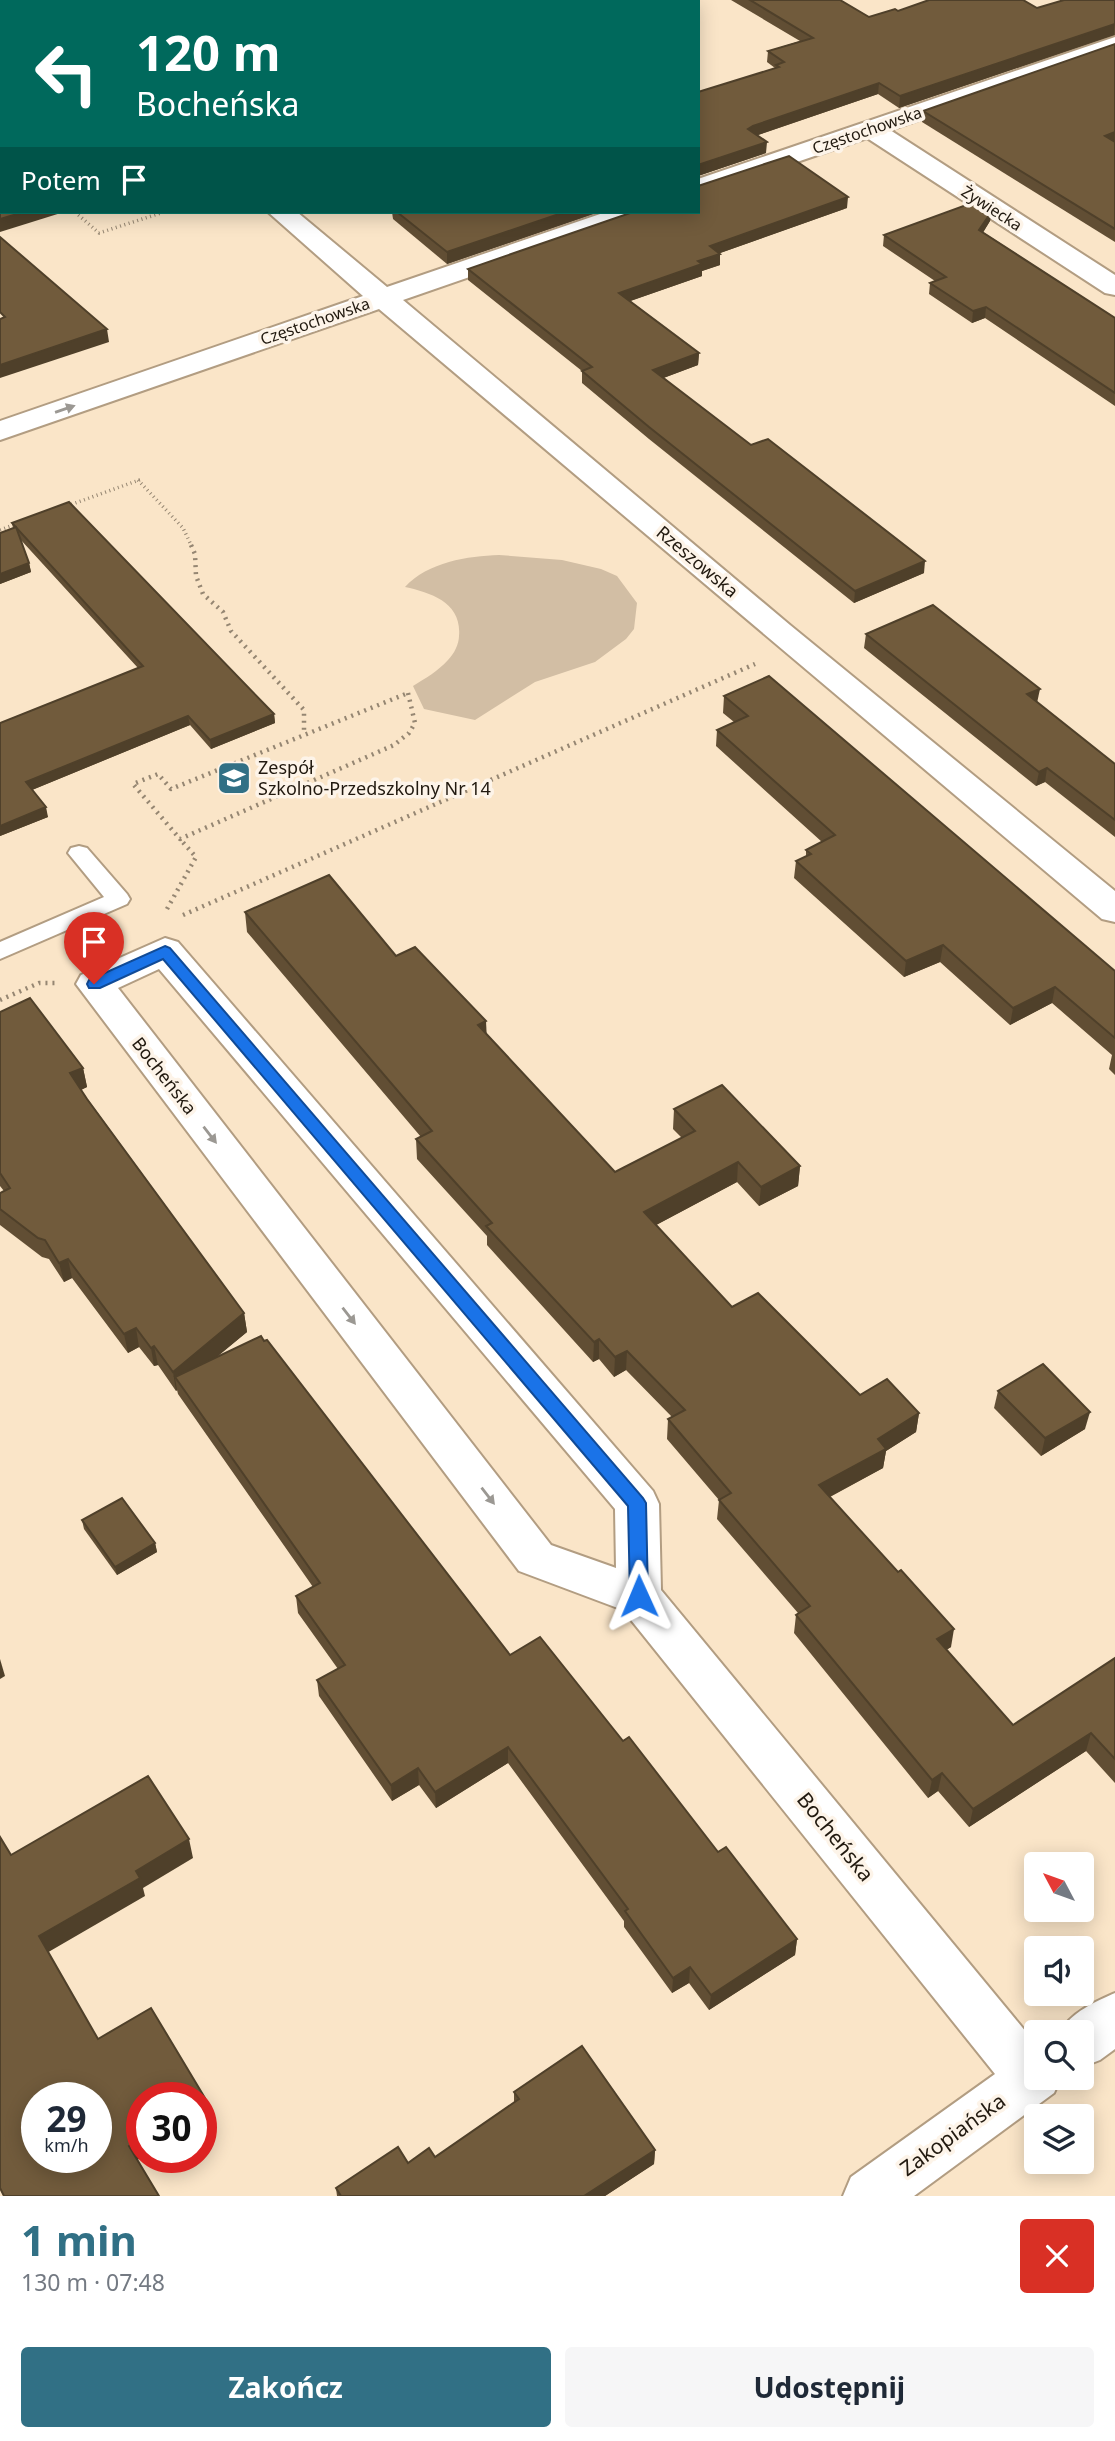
<!DOCTYPE html>
<html lang="pl">
<meta charset="utf-8">
<style>
body{margin:0;font-family:"Noto Sans",sans-serif;background:#f6f6f7;color:#1f2937;height:100vh;display:flex;flex-direction:column;font-size:26px;white-space:nowrap}
*{box-sizing:border-box;margin:0}
p{font-size:23px;color:#747a83}
.icon{flex:none;width:38px;height:38px;fill:none;stroke:currentColor;stroke-width:2;stroke-linecap:round;stroke-linejoin:round}
.map{position:relative;height:2196px;overflow:hidden}
.details{display:flex;flex-direction:column;background:#fff;flex:1}
.details>*{flex:none}
.banner{position:absolute;left:0px;top:0px;width:700px;height:214px;box-shadow:0 4px 18px #0003;background:#00695c;color:#fff;overflow:hidden}
.needle{width:46px;rotate:311deg}
.fabs{position:absolute;left:1024px;top:1852px;display:grid;gap:14px}
.fabs a{display:grid;place-items:center;width:70px;height:70px;border-radius:7px;background:#fff;box-shadow:0 4px 18px #0003;font-size:35px}
.speed{position:absolute;left:21px;top:2082px;display:flex;gap:14px;font-size:35px;font-weight:700;text-align:center}
.speed>*{display:grid;place-content:center;width:91px;height:91px;border-radius:50%;background:#fff;box-shadow:0 4px 18px #0003;line-height:1}
.speed small{font-size:18px;font-weight:400}
.speed .limit{border:10px solid #d22;background:#fff;color:#111}
.pin{position:absolute;display:grid;place-items:center;width:60px;height:60px;color:#fff;margin:-72px -30px;border-radius:50% 50% 50% 0;rotate:-45deg;box-shadow:0 0 7px #0007}
.pin .icon{rotate:45deg}
.me{position:absolute;width:77px;margin:-38px;rotate:359deg;stroke-linejoin:round;filter:drop-shadow(0 0 5px #0008)}
.turn{display:flex;align-items:center;gap:24px;height:147px;padding:0 21px;font-size:32px}
.turn .icon{width:91px;height:91px;stroke-width:2.5}
.turn b{display:block;font-size:49px;line-height:60px}
.then{display:flex;align-items:center;height:66px;padding:0 21px;background:#0003;gap:14px;font-size:26px}
.round{display:grid;place-items:center;flex:none;width:74px;height:74px;border-radius:7px;background:#f6f6f7}
.overview{display:flex;align-items:center;justify-content:space-between;height:119px;padding:0 21px}
h1{font-size:42px;font-weight:700;line-height:52px;color:#317085}
.primary-button{display:flex;gap:14px;margin-top:auto;padding:14px 21px}
.primary-button a{flex:1;height:80px;border-radius:7px;background:#317085;color:#fff;font-size:28px;font-weight:700;line-height:80px;text-align:center}
.primary-button a+a{background:#f6f6f7;color:#1f2937}
.map>svg:first-child{display:block}
.green{fill:#d2bea4}
.lines{fill:none;stroke-linecap:round;stroke-linejoin:round}
.lane-casing{stroke:#b29d82;stroke-width:4}
.street-casing{stroke:#b29d82;stroke-width:4}
.path-far1{stroke:#958672;stroke-width:3.5;stroke-dasharray:1 3.5;stroke-linecap:butt}
.path{stroke:#958672;stroke-width:4.5;stroke-dasharray:2 5;stroke-linecap:butt}
.lane{fill:#fff;fill-rule:evenodd}
.street{fill:#fff;fill-rule:evenodd}
.wall{fill:#614e34}
.shaded-wall{fill:#4f402a}
.building{fill:#715b3c;stroke:#4f402a;stroke-width:2;fill-rule:evenodd}
.oneway{fill:#9b9893}
.route{fill:#1a73e8;stroke:#114b97;stroke-width:2}
.labels{text-anchor:middle;stroke-width:7;stroke-linejoin:round;paint-order:stroke}
.far-street-label{font-size:16px;fill:#21190f;stroke:#fdf4e9}
.street-label{font-size:18px;fill:#21190f;stroke:#fdf4e9}
.poi-label{font-size:18px;fill:#21190f;stroke:#fdf4e9;text-anchor:start}
.near-street-label{font-size:21px;fill:#21190f;stroke:#fdf4e9}
</style>
<div class="map">
<svg width="1115" height="2196" viewBox="0 0 1115 2196">
<rect width="100%" height="100%" fill="#fae5c8"/>
<path class="green" d="M499,555L562,560L601,569L617,576L637,603L634,629L626,639L595,662L535,682L475,720L424,709L413,686C426,678 438,671 448,660C454,654 459,644 459,636C462,603 432,593 405,587C428,562 468,556 499,555Z"/>
<g class="lines">
<g class="lane-casing">
<polygon id="lane" points="79,846 87,848 127,894 130,899 127,904 0,959 0,942 104,897 68,853 71,848"/>
</g>
<g class="street-casing">
<g id="street">
<polygon points="508,0 537,0 507,2"/>
<polygon points="1115,37 1115,52 890,130 1115,275 1115,295 1105,293 867,138 698,196 698,179"/>
<polygon points="268,212 297,212 387,287 606,212 644,212 640,218 403,300 790,625 1115,891 1115,922 1102,919 379,309 0,440 0,421 363,296"/>
<path d="M165,938L178,942L653,1491L659,1504L661,1590L1036,2044V2077H1061L1054,2093L914,2196H843L851,2177L995,2074L623,1610L519,1571L76,984L81,975ZM159,969L615,1509L616,1568L551,1545L118,988Z"/>
<path d="M1115,1993V2049L1100,2060L1082,2067V2032H1061C1069,2013 1097,2001 1115,1993Z"/>
</g>
</g>
<g class="path-far1">
<polyline points="75,212 99,233 164,212"/>
<polyline points="138,480 183,528 192,547"/>
<polyline points="67,506 142,479"/>
<polyline points="0,530 16,524"/>
</g>
<g class="path">
<polyline points="191,545 195,554 196,576 203,594 223,612 231,631 304,710 304,734"/>
<polygon points="408,693 415,723 409,733 394,745 180,839 133,784 158,774 171,789"/>
<polyline points="167,909 196,857 180,839"/>
<polyline points="183,915 755,664"/>
<polyline points="0,1000 39,983 55,983"/>
</g>
<use href="#lane" class="lane"/>
<use href="#street" class="street"/>
</g>
<g class="wall">
<polygon points="0,0 165,0 164,2 2,2 2,153 0,154"/>
<polygon points="278,0 431,0 425,2 280,2"/>
<polygon points="731,0 840,0 869,17 898,11 1037,8 1115,0 1115,35 899,108 878,94 758,135 766,153 698,176 698,92 775,68 767,62 768,51 800,41"/>
<polygon points="1115,44 1115,242 922,122 923,111"/>
<polygon points="847,208 720,253 720,265 702,271 702,276 630,301 699,353 698,365 663,378 751,445 924,573 854,603 649,439 582,383 582,371 468,280 468,269"/>
<polygon points="992,211 990,221 983,232 1115,318 1115,406 985,318 972,323 929,294 930,283 935,281 883,246 884,235"/>
<polygon points="392,212 599,212 447,264 393,219"/>
<polygon points="12,523 274,714 275,723 211,749 190,725 32,790 48,817 0,836 0,723 138,668 20,539 29,563 31,572 0,584 0,533 13,528"/>
<polygon points="866,634 1037,702 1115,764 1115,837 1045,782 1036,786 864,648"/>
<polygon points="724,696 1115,971 1115,1075 1109,1069 1112,1055 1052,1003 1010,1025 940,962 904,977 794,878 796,861 806,856 806,850 822,842 716,746 717,730 734,722 723,713"/>
<polygon points="245,912 396,956 486,1021 486,1035 615,1172 682,1138 673,1129 674,1109 800,1166 798,1186 759,1206 737,1182 656,1225 732,1307 860,1395 919,1413 916,1432 886,1451 883,1468 830,1497 951,1647 946,1650 1013,1725 1115,1658 1115,1783 1086,1751 969,1827 938,1791 928,1798 794,1633 796,1615 798,1613 717,1519 719,1500 667,1439 668,1419 672,1417 626,1370 614,1377 599,1359 593,1362 487,1245 487,1236 417,1159 416,1139 421,1137 247,932"/>
<polygon points="0,1012 83,1068 87,1087 81,1090 244,1313 247,1332 216,1357 510,1655 623,1741 718,1852 797,1939 795,1955 709,2010 689,1983 672,1993 624,1927 624,1921 508,1763 436,1808 419,1785 392,1801 319,1696 317,1680 338,1669 298,1613 296,1596 313,1587 178,1394 177,1390 176,1391 158,1365 154,1366 139,1347 128,1353 72,1278 64,1282 49,1259 42,1257 0,1225 0,1193 4,1191 0,1186"/>
<polygon points="998,1391 1085,1429 1041,1456 994,1408"/>
<polygon points="82,1520 155,1543 157,1552 117,1575 84,1529"/>
<polygon points="514,2092 655,2150 654,2164 605,2196 337,2196 336,2188 408,2163 435,2157 514,2102"/>
</g>
<g class="shaded-wall">
<polygon points="382,0 431,0 425,2 377,2"/>
<polygon points="1115,24 1114,35 899,108 900,96"/>
<polygon points="879,83 878,94 752,137 748,129 753,126"/>
<polygon points="1115,132 1115,143 1105,136"/>
<polygon points="767,142 766,153 698,176 698,165"/>
<polygon points="848,197 847,208 709,257 710,246"/>
<polygon points="992,211 990,221 978,241 979,230"/>
<polygon points="24,212 64,212 0,232 0,219"/>
<polygon points="565,212 599,212 447,264 447,252"/>
<polygon points="720,254 720,265 702,271 702,276 619,305 619,293 698,261"/>
<polygon points="986,307 985,318 972,323 973,311"/>
<polygon points="107,329 109,342 0,378 0,365"/>
<polygon points="699,353 698,365 653,382 653,370"/>
<polygon points="925,561 924,573 854,603 855,591"/>
<polygon points="29,563 31,572 0,584 0,574"/>
<polygon points="1040,689 1037,703 1027,694"/>
<polygon points="274,714 275,723 211,749 210,740"/>
<polygon points="188,716 190,725 27,792 26,782"/>
<polygon points="1047,768 1045,782 1036,786 1039,772"/>
<polygon points="46,807 48,817 0,836 0,826"/>
<polygon points="943,945 940,962 904,977 906,961"/>
<polygon points="1055,987 1052,1003 1010,1025 1013,1008"/>
<polygon points="486,1021 487,1041 478,1025"/>
<polygon points="83,1068 87,1087 74,1093 70,1073"/>
<polygon points="738,1162 737,1182 643,1232 644,1212"/>
<polygon points="800,1166 798,1186 759,1206 761,1187"/>
<polygon points="68,1259 72,1278 64,1282 59,1263"/>
<polygon points="244,1313 247,1332 182,1386 175,1377 177,1390 176,1391 173,1372"/>
<polygon points="136,1328 139,1347 128,1353 124,1334"/>
<polygon points="599,1339 599,1359 593,1362 594,1342"/>
<polygon points="154,1346 158,1365 154,1366 151,1348"/>
<polygon points="627,1351 626,1370 614,1377 615,1357"/>
<polygon points="1090,1412 1085,1429 1041,1456 1045,1438"/>
<polygon points="919,1413 916,1432 886,1451 883,1468 816,1504 819,1485 878,1439"/>
<polygon points="155,1543 157,1552 117,1575 115,1567"/>
<polygon points="954,1629 951,1647 933,1658 937,1639"/>
<polygon points="0,1659 5,1676 0,1679"/>
<polygon points="1091,1733 1086,1751 969,1827 973,1809"/>
<polygon points="508,1747 508,1763 436,1808 435,1792"/>
<polygon points="418,1768 419,1785 392,1801 391,1785"/>
<polygon points="942,1773 938,1791 928,1798 932,1780"/>
<polygon points="189,1839 193,1858 143,1888 145,1896 45,1954 39,1936 136,1871"/>
<polygon points="797,1939 795,1955 709,2010 711,1995"/>
<polygon points="690,1967 689,1983 672,1993 673,1978"/>
<polygon points="205,2098 209,2115 201,2119 201,2100"/>
<polygon points="142,2138 142,2157 134,2162 129,2146"/>
<polygon points="655,2150 654,2164 605,2196 584,2196"/>
</g>
<g class="building">
<polygon points="0,0 64,0 63,2 2,2 2,151 0,141"/>
<polygon points="82,0 158,0 157,2 84,2"/>
<polygon points="297,0 382,0 377,2 299,2"/>
<polygon points="750,0 840,0 869,17 895,9 898,11 929,0 1023,0 1037,8 1064,0 1115,0 1115,24 900,96 879,83 753,126 748,129 767,142 698,165 698,92 779,67 776,65 784,62 768,51 813,38"/>
<polygon points="1115,44 1115,132 1105,136 1115,142 1115,229 923,111"/>
<polygon points="789,156 848,197 710,246 720,254 698,261 702,264 619,293 699,353 653,370 751,445 768,439 925,561 855,591 649,427 582,371 592,367 468,269 633,212 698,212 698,186"/>
<polygon points="2,160 2,212 24,212 0,219 0,161"/>
<polygon points="977,201 992,211 979,230 1115,318 1115,393 986,307 973,311 930,283 946,277 884,235"/>
<polygon points="397,212 565,212 447,252"/>
<polygon points="0,237 107,329 0,365 0,319 5,317 0,312"/>
<polygon points="69,502 274,714 210,740 188,716 26,782 46,807 0,826 0,723 143,666 12,523"/>
<polygon points="16,527 29,563 0,574 0,533"/>
<polygon points="933,605 1040,689 1027,694 1115,764 1115,820 1047,768 1039,772 866,634"/>
<polygon points="769,676 1115,971 1115,1038 1055,987 1013,1008 943,945 906,961 796,861 811,854 806,850 835,835 717,730 748,716 724,696"/>
<polygon points="329,875 396,956 415,947 486,1021 478,1025 615,1172 695,1131 674,1109 722,1085 800,1166 761,1187 738,1162 644,1212 732,1307 758,1293 860,1395 887,1379 919,1413 878,1439 886,1449 819,1485 898,1572 901,1570 954,1629 937,1639 1013,1725 1115,1658 1115,1759 1091,1733 973,1809 942,1773 932,1780 796,1615 810,1606 719,1500 731,1493 668,1419 685,1410 627,1351 615,1357 599,1339 594,1342 486,1226 492,1223 416,1139 432,1131 245,912"/>
<polygon points="30,998 83,1068 70,1073 87,1099 244,1313 173,1372 154,1346 151,1348 136,1328 124,1334 68,1259 59,1263 45,1240 38,1238 0,1209 0,1193 10,1188 0,1173 0,1012"/>
<polygon points="261,1336 264,1341 267,1340 510,1655 540,1637 623,1741 629,1737 718,1852 726,1847 797,1939 711,1995 690,1967 673,1978 625,1911 628,1909 508,1747 435,1792 418,1768 391,1785 317,1680 345,1665 296,1596 320,1583 175,1377"/>
<polygon points="1043,1364 1090,1412 1045,1438 998,1391"/>
<polygon points="122,1498 155,1543 115,1567 82,1520"/>
<path d="M148,1776L189,1839L136,1871L140,1878L39,1936L98,2039L151,2008L205,2098L201,2100V2098H142V2138L129,2146L159,2196H4L0,2188V1837L11,1855ZM37,2098H96V2158H37Z"/>
<polygon points="582,2046 655,2150 584,2196 341,2196 336,2188 398,2147 408,2163 429,2148 435,2157 519,2099 514,2092"/>
</g>
<defs><path id="oneway-solid" d="M-6-.8H1V-3.2L6.5 0L1 3.2V.8H-6Z" transform="scale(1.75)"/></defs>
<g class="oneway">
<use href="#oneway-solid" transform="translate(65 409) rotate(-19)"/>
<use href="#oneway-solid" transform="translate(210 1135) rotate(52)"/>
<use href="#oneway-solid" transform="translate(349 1316) rotate(52)"/>
<use href="#oneway-solid" transform="translate(488 1496) rotate(52)"/>
</g>
<polygon class="route" points="165,946 170,948 643,1498 646,1503 648,1596 646,1602 639,1604 632,1602 630,1596 628,1506 163,959 100,988 89,988 87,984 89,980"/>
<defs>
<g id="school-square" transform="scale(1.75)"><rect x="-9" y="-9" width="18" height="18" rx="4" fill="#317085" stroke="#fdf4e9"/><path d="M0-5L7-2L0 1L-7-2ZM-4 1L0 2.5L4 1V4Q0 6-4 4Z" fill="#fff"/></g>
</defs>
<g fill-rule="evenodd">
<use href="#school-square" x="234" y="778"/>
</g>
<g class="labels">
<g class="far-street-label">
<text transform="translate(867 130) rotate(-19)" y="6">Częstochowska</text>
<text transform="translate(992 208) rotate(33)" y="6">Żywiecka</text>
<text transform="translate(315 321) rotate(-19)" y="6">Częstochowska</text>
</g>
<g class="street-label">
<text transform="translate(697 562) rotate(40)" y="6">Rzeszowska</text>
<text transform="translate(164 1076) rotate(52)" y="6">Bocheńska</text>
</g>
<g class="poi-label">
<text x="258" y="774">Zespół<tspan x="258" dy="21">Szkolno-Przedszkolny Nr 14</tspan></text>
</g>
<g class="near-street-label">
<text transform="translate(835 1837) rotate(51)" y="7">Bocheńska</text>
<text transform="translate(953 2135) rotate(-36)" y="7">Zakopiańska</text>
</g>
</g>
</svg>
<div class="fabs">
<a><svg class="needle" viewBox="-14 -14 28 28"><path d="M0-13l5 13h-10z" fill="#e53935"/><path d="M0 13l5-13h-10z" fill="#747a83"/></svg></a>
<a><svg class="icon" aria-label="sound" viewBox="0 0 24 24"><path d="M4 9h4l5-4v14l-5-4H4zM17 9q2 3 0 6"/></svg></a>
<a><svg class="icon" aria-label="search" viewBox="0 0 24 24"><circle cx="10" cy="10" r="6"/><path d="M15 15l6 6"/></svg></a>
<a><svg class="icon" aria-label="layers" viewBox="0 0 24 24"><path d="M12 4l9 5-9 5-9-5zM3 14l9 5 9-5"/></svg></a>
</div>
<div class="speed"><div>29<small>km/h</small></div><div class="limit">30</div></div>
<div class="pin" style="left:94px;top:984px;background:#d93025"><svg class="icon" aria-label="arrive" viewBox="0 0 24 24"><path d="M6 21V4h12l-3 4 3 4H6"/></svg></div>
<svg class="me" style="left:639px;top:1596px" viewBox="-20 -20 40 40"><path d="M0-17L14 15 0 8-14 15z" fill="#1a73e8" stroke="#fff" stroke-width="4"/></svg>
<div class="banner">
<div class="turn"><svg class="icon" aria-label="left" viewBox="0 0 24 24"><path d="M17 20v-9H6M10 6l-5 5 5 5"/></svg><div><b>120 m</b>Bocheńska</div></div>
<div class="then">Potem<svg class="icon" aria-label="arrive" viewBox="0 0 24 24"><path d="M6 21V4h12l-3 4 3 4H6"/></svg></div>
</div>
</div>
<section class="details">
<div class="overview"><div><h1>1 min</h1><p>130 m · 07:48</p></div><a class="round" style="background:#d93025;color:#fff"><svg class="icon" aria-label="close" viewBox="0 0 24 24"><path d="M6 6l12 12M18 6L6 18"/></svg></a></div>
<div class="primary-button"><a>Zakończ</a><a>Udostępnij</a></div>
</section>
